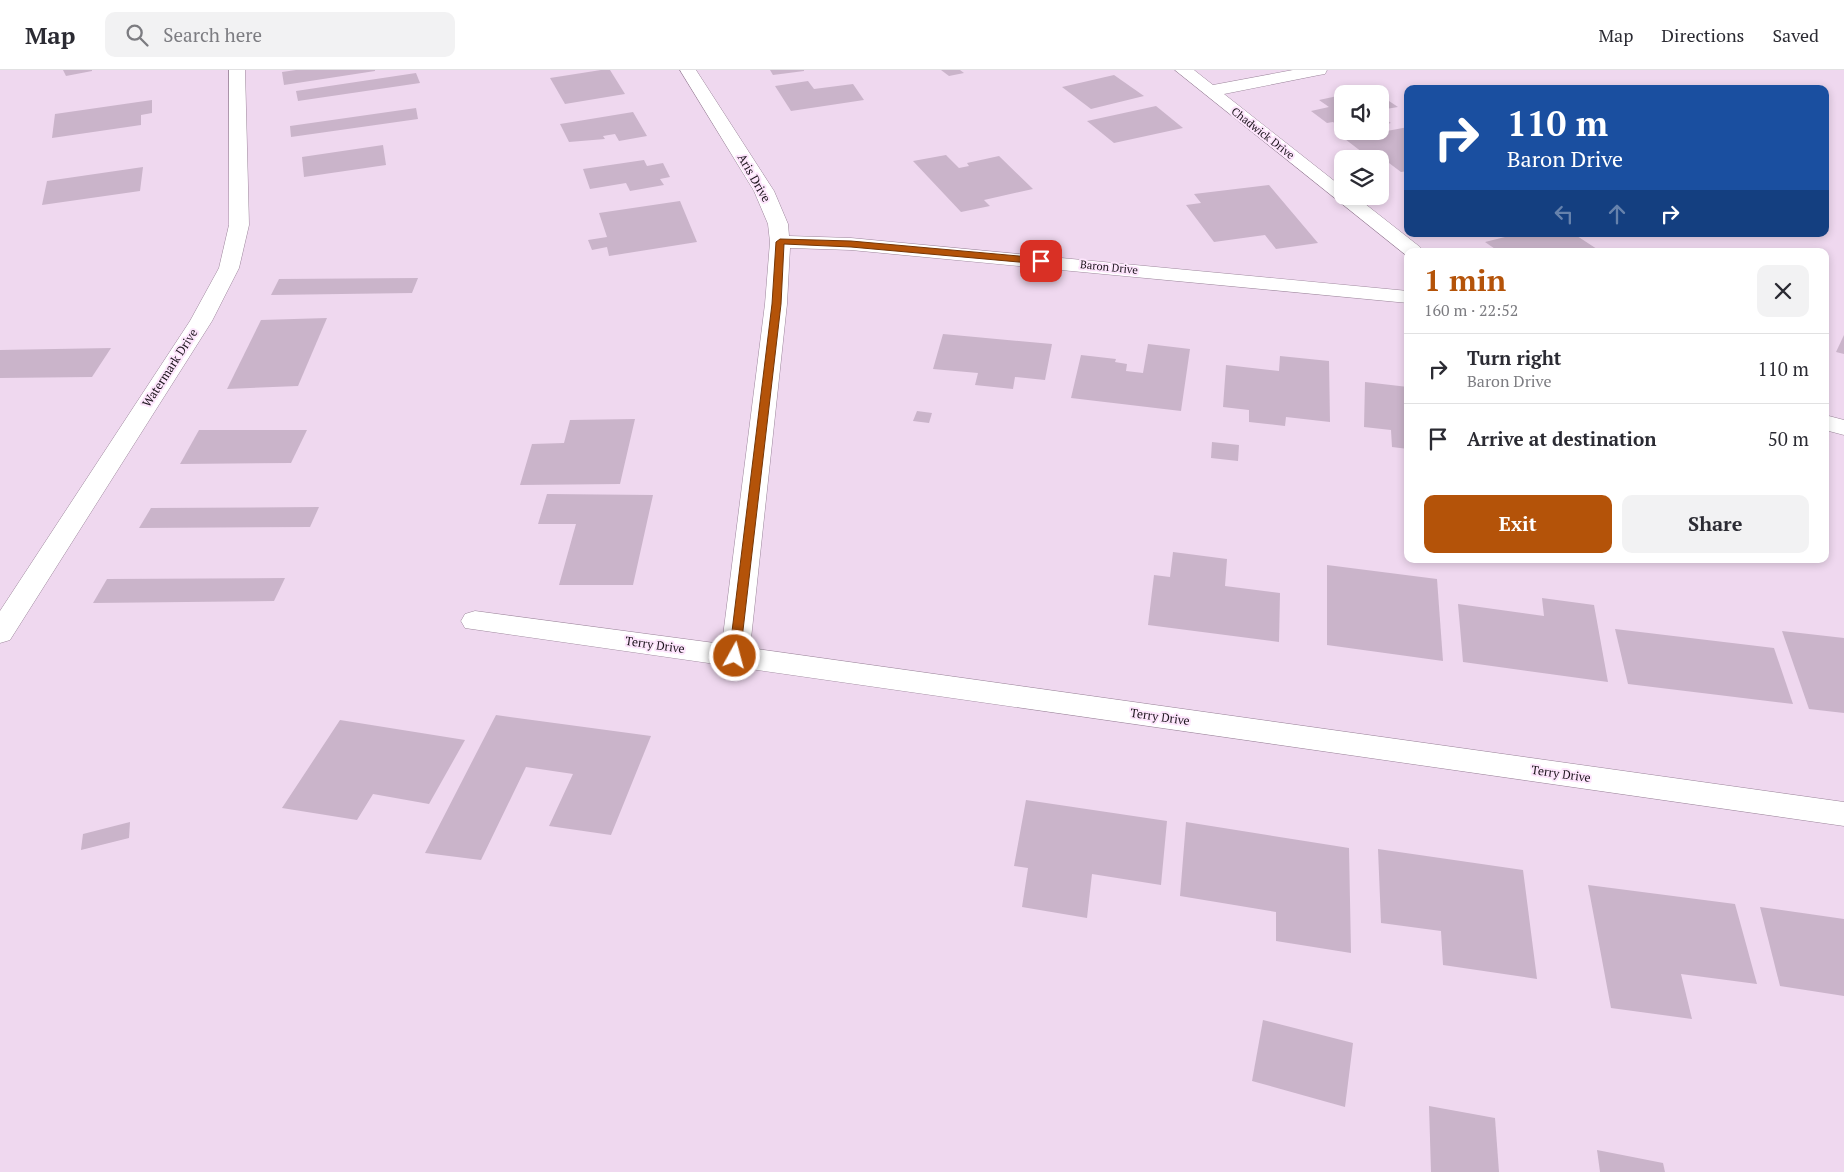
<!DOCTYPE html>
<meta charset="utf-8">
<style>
body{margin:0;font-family:"PT Serif",serif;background:#f2f2f3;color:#2b2b33;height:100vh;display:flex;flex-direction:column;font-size:19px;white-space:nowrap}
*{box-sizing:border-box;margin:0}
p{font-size:16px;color:#7c7c81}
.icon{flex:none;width:28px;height:28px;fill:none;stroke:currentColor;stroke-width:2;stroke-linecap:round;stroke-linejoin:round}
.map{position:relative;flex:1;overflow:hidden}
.side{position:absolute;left:1404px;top:178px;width:425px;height:315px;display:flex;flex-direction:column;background:#fff;border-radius:10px;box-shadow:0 2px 8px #0003}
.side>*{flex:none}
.top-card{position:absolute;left:1404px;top:15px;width:425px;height:152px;border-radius:10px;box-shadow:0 2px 8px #0003;background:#1a4fa0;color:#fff;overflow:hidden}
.controls{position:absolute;left:1334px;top:15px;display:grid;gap:10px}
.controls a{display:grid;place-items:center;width:55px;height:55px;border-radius:10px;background:#fff;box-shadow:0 2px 8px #0003;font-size:25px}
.pin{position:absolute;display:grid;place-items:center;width:42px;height:42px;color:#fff;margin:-21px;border-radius:10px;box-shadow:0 2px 8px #0006}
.me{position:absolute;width:55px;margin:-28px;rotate:7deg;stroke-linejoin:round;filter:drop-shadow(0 0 4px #0008)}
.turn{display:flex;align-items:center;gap:18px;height:105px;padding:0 20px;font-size:22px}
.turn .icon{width:65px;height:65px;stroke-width:2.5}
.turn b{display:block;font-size:35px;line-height:42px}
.lanes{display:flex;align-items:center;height:48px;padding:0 20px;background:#0003;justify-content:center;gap:25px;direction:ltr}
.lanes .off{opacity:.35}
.round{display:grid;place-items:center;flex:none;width:52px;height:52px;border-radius:10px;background:#f2f2f3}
.head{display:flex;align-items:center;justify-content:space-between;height:85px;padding:0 20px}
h1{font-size:30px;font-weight:700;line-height:38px;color:#b45309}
.cta{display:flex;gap:10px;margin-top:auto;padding:10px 20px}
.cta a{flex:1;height:58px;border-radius:10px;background:#b45309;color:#fff;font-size:20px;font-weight:700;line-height:58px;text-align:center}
.cta a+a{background:#f2f2f3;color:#2b2b33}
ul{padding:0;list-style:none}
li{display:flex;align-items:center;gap:15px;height:70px;padding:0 20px;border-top:1px solid #e1e1e2}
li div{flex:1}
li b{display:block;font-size:19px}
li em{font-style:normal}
header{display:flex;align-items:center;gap:30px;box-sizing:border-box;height:70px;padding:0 25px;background:#fff;border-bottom:1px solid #e1e1e2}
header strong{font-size:24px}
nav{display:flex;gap:28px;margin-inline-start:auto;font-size:18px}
.search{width:350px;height:45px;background:#f2f2f3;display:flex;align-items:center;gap:12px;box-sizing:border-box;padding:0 18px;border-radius:10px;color:#7c7c81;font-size:19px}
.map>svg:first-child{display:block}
.building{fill:#cab4ca}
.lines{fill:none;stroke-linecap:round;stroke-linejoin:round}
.minor-casing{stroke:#9c869b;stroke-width:1}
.minor{fill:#fff;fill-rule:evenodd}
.route{fill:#b45309;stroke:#753606}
.labels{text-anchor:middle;stroke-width:4;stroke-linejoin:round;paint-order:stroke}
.far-street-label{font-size:11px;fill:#1b131b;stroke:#fde5fc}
.street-label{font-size:12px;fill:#1b131b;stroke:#fde5fc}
</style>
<header>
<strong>Map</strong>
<div class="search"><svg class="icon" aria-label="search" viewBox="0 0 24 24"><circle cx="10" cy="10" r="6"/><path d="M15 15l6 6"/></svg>Search here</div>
<nav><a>Map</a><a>Directions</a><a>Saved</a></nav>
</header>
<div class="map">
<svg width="1844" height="1102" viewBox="0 0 1844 1102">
<rect width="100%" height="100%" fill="#efd8ef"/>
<g class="building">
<polygon points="63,0 92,0 92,1 66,6"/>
<polygon points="296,0 375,0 375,1 284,15 282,2"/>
<polygon points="601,0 610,0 625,24 565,34 550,8"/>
<polygon points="770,0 804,0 804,1 773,5"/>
<polygon points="941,0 960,0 964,3 949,6"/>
<polygon points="416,3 420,13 298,31 296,21"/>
<polygon points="1114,5 1144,26 1091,39 1062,17"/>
<polygon points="808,11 814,19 853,14 864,30 791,41 775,16"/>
<polygon points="1342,25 1342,59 1333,52 1327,53 1311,41 1329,37 1319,30"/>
<polygon points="1380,25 1398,37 1380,40"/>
<polygon points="152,30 152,43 141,45 141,55 52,68 55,44"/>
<polygon points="1156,36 1183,58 1114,73 1087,51"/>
<polygon points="416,38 418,49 291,67 290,56"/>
<polygon points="633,42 647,66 619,71 615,64 603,66 605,69 569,72 560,54"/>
<polygon points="1380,46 1391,53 1380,56"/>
<polygon points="1408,57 1408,101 1401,102 1381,87 1371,89 1345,69"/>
<polygon points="383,75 386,95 304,107 302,87"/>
<polygon points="946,85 959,98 969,96 967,93 999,86 1033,119 984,130 990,136 961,142 913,91"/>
<polygon points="644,90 647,96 663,93 670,107 660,109 664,115 630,121 626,113 590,119 583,99"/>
<polygon points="143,97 140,121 42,135 47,111"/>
<polygon points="1269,115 1318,173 1276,179 1265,165 1214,172 1186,135 1201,133 1194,124"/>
<polygon points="680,131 697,172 609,186 607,177 592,180 588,170 607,167 599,143"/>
<polygon points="1517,164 1574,164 1600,181 1498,181 1485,172"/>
<polygon points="418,208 412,223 271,225 279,209"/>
<polygon points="327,248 298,316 227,319 261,250"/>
<polygon points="943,264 1052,274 1045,310 1015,307 1013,319 975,315 978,303 933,299"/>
<polygon points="1844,265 1844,284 1836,282"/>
<polygon points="1148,274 1190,279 1181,341 1071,328 1081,285 1116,289 1115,292 1127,294 1126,301 1143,303"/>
<polygon points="111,278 92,307 0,308 0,280"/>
<polygon points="1280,286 1329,291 1330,352 1286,347 1285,356 1249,352 1249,340 1223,337 1226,295 1279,301"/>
<polygon points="1365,312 1408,317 1408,379 1392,377 1391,360 1364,357"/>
<polygon points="917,341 932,343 929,353 913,351"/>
<polygon points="635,349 620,414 520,415 532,374 564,373 570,350"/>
<polygon points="199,360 307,360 291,393 180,394"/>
<polygon points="1212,372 1239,375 1238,391 1211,388"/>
<polygon points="547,424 653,425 633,515 559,515 576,454 538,454"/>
<polygon points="319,437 310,457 139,458 151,438"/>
<polygon points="1173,482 1227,489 1225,516 1280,523 1279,572 1148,555 1154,505 1170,507"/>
<polygon points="1327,495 1437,509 1443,591 1327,575"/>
<polygon points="285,508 274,531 93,533 107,509"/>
<polygon points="1542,528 1594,535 1608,612 1463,592 1458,534 1544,546"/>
<polygon points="1615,559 1774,578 1793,634 1628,614"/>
<polygon points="1782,561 1844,568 1844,643 1809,639"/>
<polygon points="496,645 651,666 611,765 549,756 573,704 526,697 481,790 425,783"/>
<polygon points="340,650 465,670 429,734 373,724 357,750 282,738"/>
<polygon points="1026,730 1167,751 1161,815 1092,804 1087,848 1022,837 1028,798 1014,796"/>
<polygon points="130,752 129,768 81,780 83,764"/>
<polygon points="1186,752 1349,778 1351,883 1276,871 1276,842 1180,826"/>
<polygon points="1378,779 1523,800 1537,909 1443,895 1441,861 1381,853"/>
<polygon points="1588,815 1735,834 1757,914 1681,904 1692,949 1611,938"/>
<polygon points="1760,837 1844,849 1844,926 1780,916"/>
<polygon points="1263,950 1353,973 1345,1037 1252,1011"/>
<polygon points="1429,1036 1495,1048 1499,1102 1431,1102"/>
<polygon points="1597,1080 1663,1093 1665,1102 1600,1102"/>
</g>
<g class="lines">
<g class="minor-casing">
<g id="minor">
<polygon points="229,0 245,0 249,155 239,198 212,251 10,570 0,573 0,541 190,251 219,198 229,155"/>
<polygon points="680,0 696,0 774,121 788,154 789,166 851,168 1408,221 1408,233 851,180 790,178 787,234 750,578 1844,732 1844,756 465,558 461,551 465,544 475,541 722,574 765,234 770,172 768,154 754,121"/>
<polygon points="1175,0 1194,0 1213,15 1293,0 1327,0 1325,4 1319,5 1224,24 1342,117 1342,126 1355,126 1420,177 1423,181 1408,181 1406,185"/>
<polygon points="1825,345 1844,350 1844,365 1825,360"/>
</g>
</g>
<use href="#minor" class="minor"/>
</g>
<polygon class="route" points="780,169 851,171 1041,188 1045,191 1041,194 851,177 784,174 781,234 740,586 735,590 729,586 772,234 776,172"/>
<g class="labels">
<g class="far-street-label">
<text transform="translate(1263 63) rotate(38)" y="4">Chadwick Drive</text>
<text transform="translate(1109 197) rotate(6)" y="4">Baron Drive</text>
</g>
<g class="street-label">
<text transform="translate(754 108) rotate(60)" y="4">Aris Drive</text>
<text transform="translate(170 298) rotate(-57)" y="4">Watermark Drive</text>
<text transform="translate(655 575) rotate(8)" y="4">Terry Drive</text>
<text transform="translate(1160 647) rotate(8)" y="4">Terry Drive</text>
<text transform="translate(1561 704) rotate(8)" y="4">Terry Drive</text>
</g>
</g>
</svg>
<div class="controls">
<a><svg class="icon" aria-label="sound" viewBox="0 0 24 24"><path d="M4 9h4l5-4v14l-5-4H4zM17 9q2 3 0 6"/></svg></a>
<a><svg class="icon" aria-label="layers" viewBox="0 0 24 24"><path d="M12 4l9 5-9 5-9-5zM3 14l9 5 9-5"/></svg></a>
</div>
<div class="pin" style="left:1041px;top:191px;background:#d93025"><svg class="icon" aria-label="arrive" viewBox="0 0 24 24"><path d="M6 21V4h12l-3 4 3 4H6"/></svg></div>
<svg class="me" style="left:735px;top:586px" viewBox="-20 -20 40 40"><circle r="17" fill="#b45309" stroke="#fff" stroke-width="3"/><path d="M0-11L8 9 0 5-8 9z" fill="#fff"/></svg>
<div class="top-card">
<div class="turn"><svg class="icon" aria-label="right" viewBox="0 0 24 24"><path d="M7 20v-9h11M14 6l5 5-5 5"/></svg><div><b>110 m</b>Baron Drive</div></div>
<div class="lanes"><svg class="icon off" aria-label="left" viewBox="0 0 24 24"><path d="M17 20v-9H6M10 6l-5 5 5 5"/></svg><svg class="icon off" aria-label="ahead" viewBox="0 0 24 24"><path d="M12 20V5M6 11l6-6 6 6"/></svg><svg class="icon" aria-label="right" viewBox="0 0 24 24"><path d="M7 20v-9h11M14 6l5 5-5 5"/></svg></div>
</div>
<section class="side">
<div class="head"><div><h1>1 min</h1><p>160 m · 22:52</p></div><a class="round"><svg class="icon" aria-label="close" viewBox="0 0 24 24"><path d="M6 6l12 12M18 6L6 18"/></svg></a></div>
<ul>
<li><svg class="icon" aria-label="right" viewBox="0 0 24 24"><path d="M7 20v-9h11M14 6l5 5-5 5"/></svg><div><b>Turn right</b><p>Baron Drive</p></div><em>110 m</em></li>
<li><svg class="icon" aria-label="arrive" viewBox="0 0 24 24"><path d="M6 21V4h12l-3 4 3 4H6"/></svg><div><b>Arrive at destination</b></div><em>50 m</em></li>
</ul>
<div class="cta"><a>Exit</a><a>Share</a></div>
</section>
</div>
